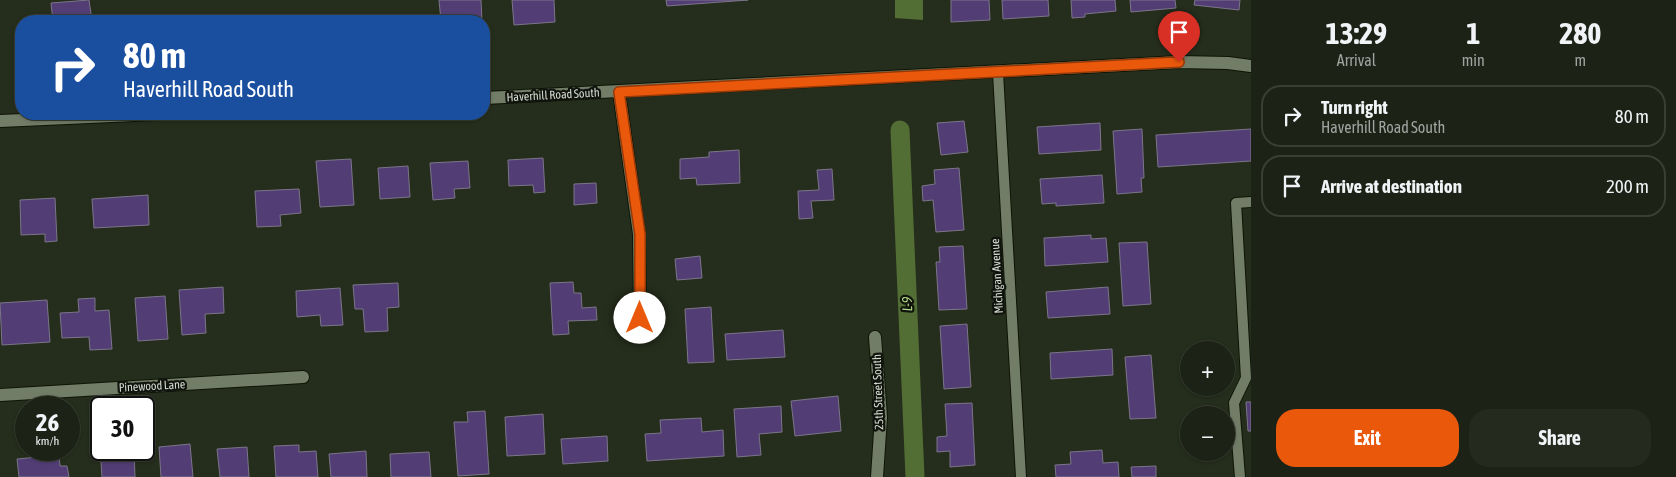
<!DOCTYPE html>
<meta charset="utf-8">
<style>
body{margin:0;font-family:"Asap Condensed",sans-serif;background:#252a1e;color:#f1f3f6;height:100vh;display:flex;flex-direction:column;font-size:19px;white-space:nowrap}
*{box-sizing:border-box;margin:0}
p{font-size:16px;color:#a0a4a0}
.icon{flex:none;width:28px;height:28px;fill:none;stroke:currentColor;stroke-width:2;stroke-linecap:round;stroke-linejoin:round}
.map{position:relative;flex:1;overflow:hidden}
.details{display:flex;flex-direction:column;background:#1c2215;width:425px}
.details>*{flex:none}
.top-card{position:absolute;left:15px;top:15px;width:475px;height:105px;border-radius:20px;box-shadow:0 1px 4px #0004,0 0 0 1px #3a3f34;background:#1a4fa0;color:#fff;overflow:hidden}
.controls{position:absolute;left:1180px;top:341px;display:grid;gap:10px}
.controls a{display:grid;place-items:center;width:55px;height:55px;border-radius:50%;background:#1c2215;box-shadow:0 1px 4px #0004,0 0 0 1px #3a3f34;font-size:25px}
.speed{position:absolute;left:15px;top:396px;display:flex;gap:10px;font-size:25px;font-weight:700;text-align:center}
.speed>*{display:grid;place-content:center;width:65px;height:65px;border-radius:50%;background:#1c2215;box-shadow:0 1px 4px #0004,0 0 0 1px #3a3f34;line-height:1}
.speed small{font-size:12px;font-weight:400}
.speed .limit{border:2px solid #111;border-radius:8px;background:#fff;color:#111}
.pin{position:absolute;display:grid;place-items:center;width:42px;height:42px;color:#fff;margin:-51px -21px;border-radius:50% 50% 50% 0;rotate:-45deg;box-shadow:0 0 5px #0007}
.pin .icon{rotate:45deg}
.me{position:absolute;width:55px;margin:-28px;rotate:0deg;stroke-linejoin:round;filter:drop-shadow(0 0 4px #0008)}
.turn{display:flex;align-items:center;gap:18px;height:105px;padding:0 25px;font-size:22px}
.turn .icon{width:65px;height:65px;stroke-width:2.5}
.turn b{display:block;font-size:35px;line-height:42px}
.eta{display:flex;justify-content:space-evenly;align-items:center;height:85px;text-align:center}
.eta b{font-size:30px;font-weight:700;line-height:35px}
.cta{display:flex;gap:10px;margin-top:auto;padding:10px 25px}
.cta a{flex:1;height:58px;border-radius:20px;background:#ea580c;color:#fff;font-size:20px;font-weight:700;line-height:58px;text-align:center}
.cta a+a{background:#252a1e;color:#f1f3f6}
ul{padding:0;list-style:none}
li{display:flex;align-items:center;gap:15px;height:62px;margin:0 10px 8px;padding:0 15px;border:2px solid #3a3f34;border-radius:20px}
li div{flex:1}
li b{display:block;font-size:19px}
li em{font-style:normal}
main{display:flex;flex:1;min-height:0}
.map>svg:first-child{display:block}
.water{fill:#536e34}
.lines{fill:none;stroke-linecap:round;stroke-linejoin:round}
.canal{stroke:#536e34;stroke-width:19}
.building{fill:#523e74;stroke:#7c758a}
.lane-casing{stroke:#0e1506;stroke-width:12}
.street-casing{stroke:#0e1506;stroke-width:14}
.secondary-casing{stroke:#0e1506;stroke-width:14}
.lane{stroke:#727d68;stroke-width:10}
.street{stroke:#727d68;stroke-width:12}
.secondary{stroke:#727d68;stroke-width:12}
.route-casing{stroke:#983908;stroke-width:12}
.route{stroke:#ea580c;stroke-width:9}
.labels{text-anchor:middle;stroke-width:4.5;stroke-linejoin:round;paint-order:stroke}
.street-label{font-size:12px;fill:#d5dbd0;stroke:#10140c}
.water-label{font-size:14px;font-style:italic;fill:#b2dc87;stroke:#10140c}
</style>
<main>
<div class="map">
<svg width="1251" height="477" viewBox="0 0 1251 477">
<rect width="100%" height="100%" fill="#252d1c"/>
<polygon class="water" points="895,0 923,0 923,20 895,18"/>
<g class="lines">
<polyline class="canal" points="900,130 915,477"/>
</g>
<g class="building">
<polygon points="89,0 92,21 53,21 51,3"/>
<polygon points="439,0 481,0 482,21 441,21"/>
<polygon points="512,0 554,0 555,22 514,25"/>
<polygon points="666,0 748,0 667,6"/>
<polygon points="951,0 989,0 990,20 951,22"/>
<polygon points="1002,0 1048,0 1049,16 1003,19"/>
<polygon points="1071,0 1115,0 1116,11 1085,14 1085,17 1072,18"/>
<polygon points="1130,0 1175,0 1176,8 1131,12"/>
<polygon points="1195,0 1240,0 1239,10 1194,5"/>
<polygon points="964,121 968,152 941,155 937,123"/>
<polygon points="1100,123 1101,150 1039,154 1037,127"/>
<polygon points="1142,129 1144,178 1141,178 1142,192 1117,194 1113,131"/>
<polygon points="1251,129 1251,161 1158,167 1156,135"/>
<polygon points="739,150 740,183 697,185 696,178 680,179 680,159 709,157 709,152"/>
<polygon points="543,158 545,192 534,193 533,185 509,186 508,160"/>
<polygon points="351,159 354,205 320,207 316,161"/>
<polygon points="468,161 470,188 454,189 455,198 433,200 430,163"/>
<polygon points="408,166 410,197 380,199 378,168"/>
<polygon points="959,168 964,230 936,232 933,200 923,201 922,186 935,184 934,170"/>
<polygon points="832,169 834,200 811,201 813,218 799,219 798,191 819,190 817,170"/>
<polygon points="1102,175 1104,203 1056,206 1056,203 1042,204 1040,179"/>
<polygon points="596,183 597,203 574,205 574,184"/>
<polygon points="299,189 301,213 280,215 281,226 257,227 255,191"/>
<polygon points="148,195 149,225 94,228 92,199"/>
<polygon points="55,198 57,241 45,242 45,234 21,235 20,200"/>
<polygon points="1091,235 1091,239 1106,238 1108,262 1045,266 1044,238"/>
<polygon points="1147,242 1151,304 1123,306 1119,243"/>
<polygon points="963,246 967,309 939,310 936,262 940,262 939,247"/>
<polygon points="700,256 702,278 677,280 675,259"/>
<polygon points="573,282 574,293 581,293 582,308 596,307 597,320 568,321 569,334 553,335 550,283"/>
<polygon points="398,283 399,307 387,308 388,331 365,332 363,309 355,309 353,285"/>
<polygon points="223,287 224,313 205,314 206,333 182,335 179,290"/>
<polygon points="1108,287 1110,314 1048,318 1046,292"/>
<polygon points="340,288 343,325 321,326 320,315 297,317 296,291"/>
<polygon points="165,296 168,339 138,341 135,298"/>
<polygon points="95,298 95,311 109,310 112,349 90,350 89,337 62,338 60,313 79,312 78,299"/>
<polygon points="47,300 50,342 2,345 0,303"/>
<polygon points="711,307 714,362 688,363 685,309"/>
<polygon points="967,324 971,387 944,389 940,326"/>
<polygon points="783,330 785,357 727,360 725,334"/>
<polygon points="1112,349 1113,375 1051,379 1050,353"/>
<polygon points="1151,355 1156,418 1130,419 1125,357"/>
<polygon points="838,396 841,431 795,436 791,401"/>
<polygon points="1246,402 1251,402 1251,431 1248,431"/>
<polygon points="972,403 975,465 950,467 950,451 937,452 937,437 947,436 945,404"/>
<polygon points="781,406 782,432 759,434 761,455 737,457 734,409"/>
<polygon points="485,411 489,474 458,476 454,422 468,422 467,412"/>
<polygon points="543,414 545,454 507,456 505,417"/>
<polygon points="701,418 702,432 723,430 724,456 647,461 645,434 661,433 660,420"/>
<polygon points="101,430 101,450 134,450 135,477 102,477 99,431"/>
<polygon points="607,436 608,461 563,464 561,439"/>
<polygon points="190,444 193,477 161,477 159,447"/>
<polygon points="299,445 299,452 316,451 318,477 276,477 274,446"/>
<polygon points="247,447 249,477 220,477 217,449"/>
<polygon points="1102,450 1103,463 1118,462 1119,477 1056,477 1055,465 1071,464 1070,452"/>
<polygon points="366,451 367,477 331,477 329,454"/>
<polygon points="429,452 431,477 391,477 390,454"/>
<polygon points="59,455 60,466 67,466 69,477 19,477 17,459"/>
<polygon points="1156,466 1156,477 1132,477 1131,467"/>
</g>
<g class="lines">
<g class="lane-casing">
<g id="lane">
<polyline points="998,73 1021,477"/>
<polyline points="1240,477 1234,403 1246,378 1236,203 1251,202"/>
</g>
</g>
<g class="street-casing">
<g id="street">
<polyline points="619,92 639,234 640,318"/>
<polyline points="875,337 881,417 877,477"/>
<polyline points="0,395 303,377"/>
</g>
</g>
<g class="secondary-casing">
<g id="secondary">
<polyline points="484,98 1179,62 1228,63 1251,66"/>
<polyline points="0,121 156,114"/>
</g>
</g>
<use href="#lane" class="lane"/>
<use href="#street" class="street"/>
<use href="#secondary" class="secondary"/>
</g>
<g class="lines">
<g class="route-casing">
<polyline id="route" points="640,318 640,234 619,92 1179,62"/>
</g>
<use href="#route" class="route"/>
</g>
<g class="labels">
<g class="street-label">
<text transform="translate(553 95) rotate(-3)" y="4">Haverhill Road South</text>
<text transform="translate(997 276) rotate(-93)" y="4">Michigan Avenue</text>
<text transform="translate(152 386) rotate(-3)" y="4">Pinewood Lane</text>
<text transform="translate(878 392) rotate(-92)" y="4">25th Street South</text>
</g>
<g class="water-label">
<text transform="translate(907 304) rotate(-92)" y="5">L-9</text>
</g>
</g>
</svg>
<div class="controls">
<a>+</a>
<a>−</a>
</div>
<div class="speed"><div>26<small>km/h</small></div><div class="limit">30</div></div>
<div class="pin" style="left:1179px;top:62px;background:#d93025"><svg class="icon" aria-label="arrive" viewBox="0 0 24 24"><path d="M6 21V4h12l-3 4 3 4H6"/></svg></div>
<svg class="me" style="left:640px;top:318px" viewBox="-20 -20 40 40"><circle r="19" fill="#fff"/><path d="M0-13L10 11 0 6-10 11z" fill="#ea580c"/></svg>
<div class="top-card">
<div class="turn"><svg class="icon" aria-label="right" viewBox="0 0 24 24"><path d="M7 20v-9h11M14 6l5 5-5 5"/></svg><div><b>80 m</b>Haverhill Road South</div></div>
</div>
</div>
<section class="details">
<div class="eta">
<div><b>13:29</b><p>Arrival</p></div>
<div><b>1</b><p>min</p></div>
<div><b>280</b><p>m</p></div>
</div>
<ul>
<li><svg class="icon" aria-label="right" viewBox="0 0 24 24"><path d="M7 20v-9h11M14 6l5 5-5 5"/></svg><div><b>Turn right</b><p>Haverhill Road South</p></div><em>80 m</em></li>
<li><svg class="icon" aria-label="arrive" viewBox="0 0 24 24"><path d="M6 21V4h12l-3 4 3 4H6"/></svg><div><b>Arrive at destination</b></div><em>200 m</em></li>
</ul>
<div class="cta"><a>Exit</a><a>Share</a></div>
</section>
</main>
